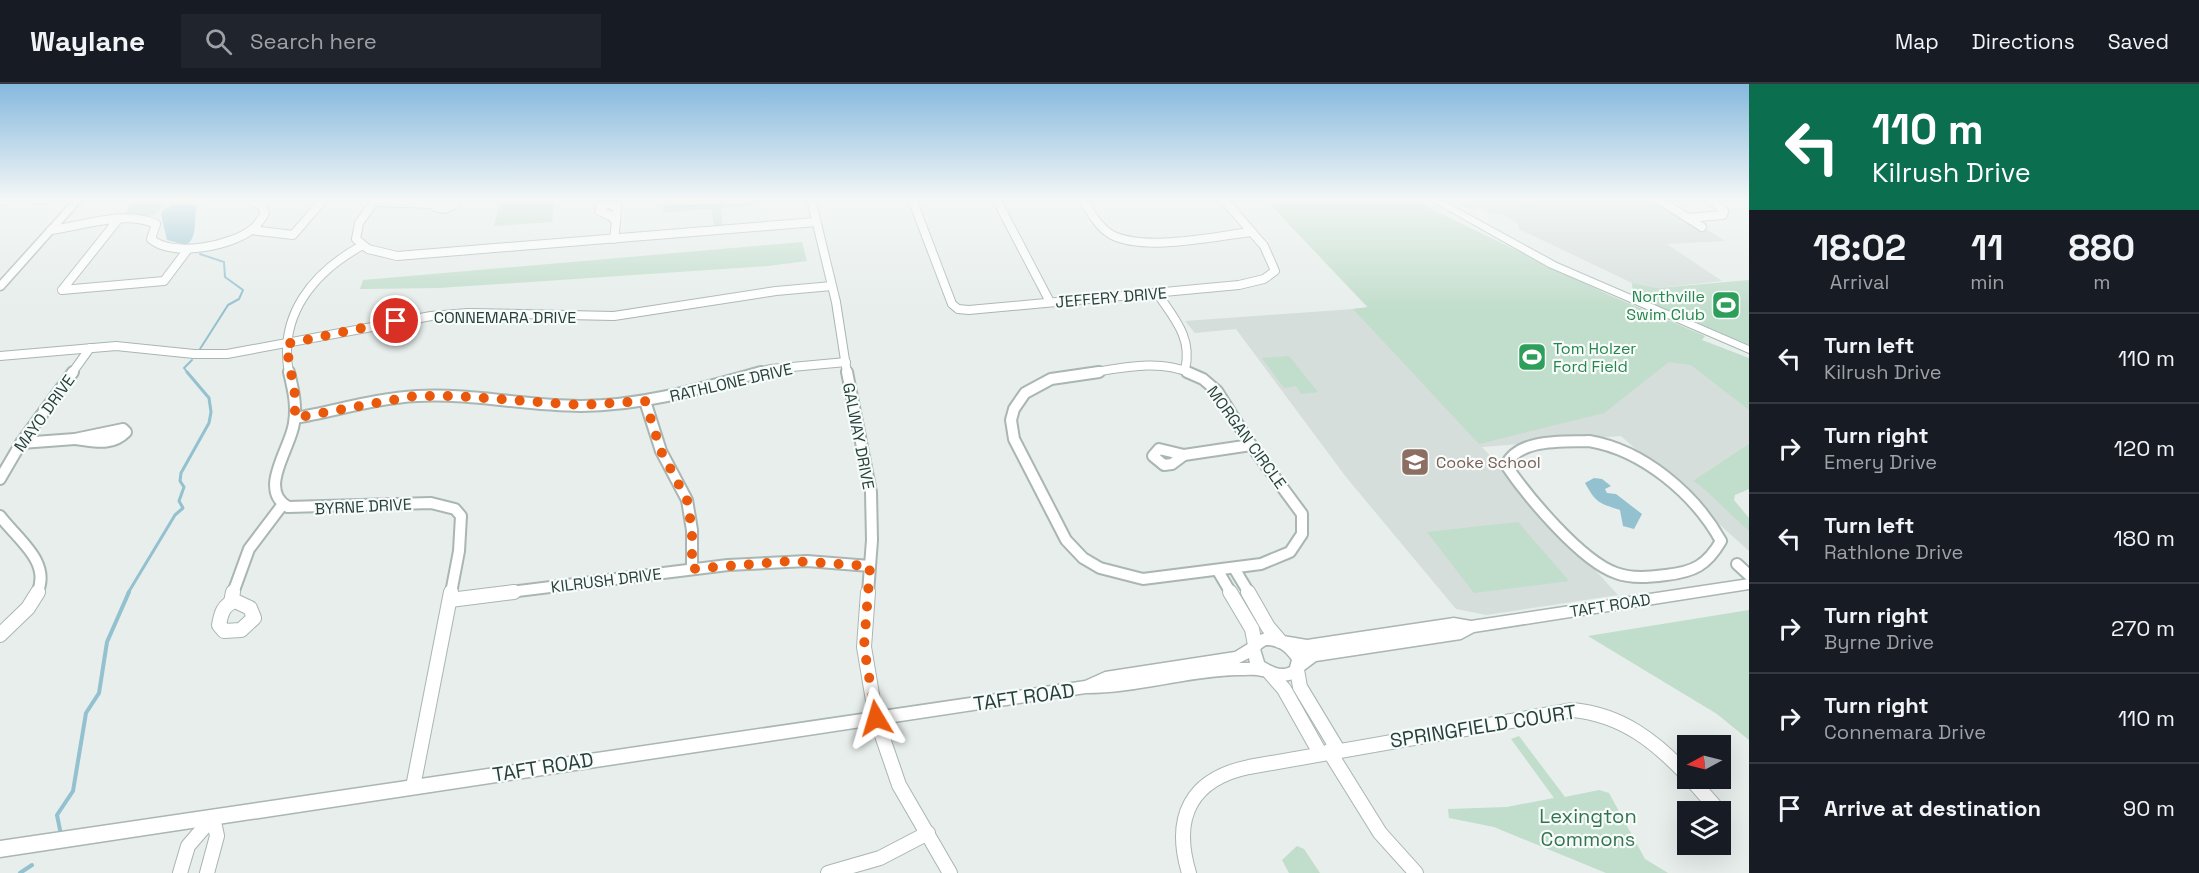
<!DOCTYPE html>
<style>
body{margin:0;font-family:"Space Grotesk",sans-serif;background:#20242c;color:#f1f3f6;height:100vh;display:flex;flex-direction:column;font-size:22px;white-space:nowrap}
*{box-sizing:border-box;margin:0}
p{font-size:20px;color:#9ea1a6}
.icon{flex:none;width:33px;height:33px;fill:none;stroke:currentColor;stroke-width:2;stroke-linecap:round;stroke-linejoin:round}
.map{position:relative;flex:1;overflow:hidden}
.side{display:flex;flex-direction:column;background:#171b24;width:450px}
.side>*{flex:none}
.guide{background:#0b6e4f;color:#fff;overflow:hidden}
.needle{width:39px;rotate:263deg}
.controls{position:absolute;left:1677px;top:651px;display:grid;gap:12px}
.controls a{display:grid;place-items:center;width:54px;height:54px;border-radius:0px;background:#171b24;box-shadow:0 6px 24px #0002;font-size:30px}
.pin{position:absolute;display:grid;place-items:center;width:51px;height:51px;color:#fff;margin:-26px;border:3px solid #fff;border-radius:50%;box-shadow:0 2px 6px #0007}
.me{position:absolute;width:66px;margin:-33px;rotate:353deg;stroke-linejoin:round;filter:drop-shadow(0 0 4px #0008)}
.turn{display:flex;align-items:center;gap:21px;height:126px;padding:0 24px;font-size:27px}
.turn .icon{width:78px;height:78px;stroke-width:2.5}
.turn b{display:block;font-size:42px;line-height:51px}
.eta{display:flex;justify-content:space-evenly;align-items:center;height:102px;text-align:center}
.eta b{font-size:36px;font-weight:700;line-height:42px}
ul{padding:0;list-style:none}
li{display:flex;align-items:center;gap:18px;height:90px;padding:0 24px;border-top:2px solid #363941}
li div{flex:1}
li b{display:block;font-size:22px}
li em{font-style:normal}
header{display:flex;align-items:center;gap:36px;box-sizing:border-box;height:84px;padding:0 30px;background:#171b24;border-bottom:2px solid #363941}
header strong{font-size:28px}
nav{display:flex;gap:33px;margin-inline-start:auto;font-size:21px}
.search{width:420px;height:54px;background:#20242c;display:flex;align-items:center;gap:15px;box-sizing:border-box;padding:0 21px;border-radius:0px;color:#9ea1a6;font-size:22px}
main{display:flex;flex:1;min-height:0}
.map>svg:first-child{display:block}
.built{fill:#d5dedb}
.green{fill:#c1ddcb}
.water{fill:#93c1cf}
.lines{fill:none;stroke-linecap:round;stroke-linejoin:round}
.stream-far2{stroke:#93c1cf;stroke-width:2}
.stream-far1{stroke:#93c1cf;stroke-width:3}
.stream{stroke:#93c1cf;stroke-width:4}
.minor-far2-casing{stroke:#a9b6b3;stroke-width:10}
.minor-far1-casing{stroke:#a9b6b3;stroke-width:14}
.minor-casing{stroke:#a9b6b3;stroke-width:16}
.tertiary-casing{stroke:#a9b6b3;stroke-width:3}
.secondary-casing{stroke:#a6b9b4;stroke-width:2}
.minor-far2{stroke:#fff;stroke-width:8}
.minor-far1{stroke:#fff;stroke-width:10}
.minor{stroke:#fff;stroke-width:14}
.tertiary{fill:#fff;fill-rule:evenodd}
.secondary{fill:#fff;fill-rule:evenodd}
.route{stroke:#ea580c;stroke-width:10;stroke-dasharray:0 18}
.labels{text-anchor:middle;stroke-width:4.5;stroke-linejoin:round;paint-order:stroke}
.leisure-label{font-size:16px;fill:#27864d;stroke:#f7fbf9;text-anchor:end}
.street-label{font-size:16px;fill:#26403b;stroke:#f7fbf9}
.education-label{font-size:16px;fill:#785e54;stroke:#f7fbf9;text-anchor:start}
.near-street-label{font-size:20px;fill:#26403b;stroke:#f7fbf9}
.near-park-label{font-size:20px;fill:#337451;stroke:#f7fbf9}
</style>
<header>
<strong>Waylane</strong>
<div class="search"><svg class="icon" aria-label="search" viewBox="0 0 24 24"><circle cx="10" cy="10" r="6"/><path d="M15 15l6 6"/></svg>Search here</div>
<nav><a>Map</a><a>Directions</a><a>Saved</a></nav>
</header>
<main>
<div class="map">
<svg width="1749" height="789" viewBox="0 0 1749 789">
<rect width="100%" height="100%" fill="#e7eeeb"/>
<g class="built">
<polygon points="1265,115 1444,133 1749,311 1749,399 1708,405 1749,443 1749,467 1621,352 1482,363 1618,511 1486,531 1456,525 1346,393 1236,245 1195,249 1185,237 1368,224"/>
<polygon points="1452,115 1659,115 1725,157 1667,160 1722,197 1657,204 1632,199 1519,145 1517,139 1503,131 1490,129 1480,124 1471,126"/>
</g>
<g class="green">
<polygon points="168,115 155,131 120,134 135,116"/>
<polygon points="501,115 557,115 554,117 552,138 494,142"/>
<polygon points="663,115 762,115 763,121 721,124 722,142 714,143 711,125 663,129"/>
<polygon points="1265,115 1421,115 1425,118 1423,121 1607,210 1705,252 1702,256 1749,274 1749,326 1691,281 1669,278 1604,329 1479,360 1353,225 1368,223"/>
<polygon points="802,158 807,177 768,182 439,204 360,205 363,196"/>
<polygon points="1749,196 1749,261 1626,212 1633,208 1632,199 1657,204"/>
<polygon points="1289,272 1318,308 1301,310 1296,302 1284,304 1262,274"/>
<polygon points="1749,360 1749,405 1735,411 1734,416 1749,434 1749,447 1702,403 1693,397"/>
<polygon points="1518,438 1569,497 1474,509 1427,448"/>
<polygon points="1749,526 1749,656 1717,630 1588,552"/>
<polygon points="1519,652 1565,713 1599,706 1609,709 1645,775 1668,789 1606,789 1494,743 1449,734 1448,725 1507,723 1554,714 1511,655"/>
<polygon points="1297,762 1304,765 1320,789 1289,789 1282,776"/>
</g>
<g class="water">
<path d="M181,119L197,121C193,132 199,154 186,161L167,156L161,130L164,125Z"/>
<path d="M1594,394L1602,395L1611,402L1605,405L1607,409L1616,410L1642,430L1634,445L1623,442L1620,426C1599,419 1596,419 1585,399Z"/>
</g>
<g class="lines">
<g class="stream-far2">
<polyline points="170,115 174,124"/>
<polyline points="670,123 720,121 732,115"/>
<polyline points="200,170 224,178 225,193 243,206 239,215 228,221 200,265"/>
<polyline points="188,289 184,284 192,276"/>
</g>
<polyline class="stream-far1" points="128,509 175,431 183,424 179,417 184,403 180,397 181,389 209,339 211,328 209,314 187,288"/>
<g class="stream">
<polyline points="60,746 57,731 73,707 86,629 99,609 107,558 129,508"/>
<polyline points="20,789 32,781"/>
</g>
<g class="minor-far2-casing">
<g id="minor-far2">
<polyline points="34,115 47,115"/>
<polyline points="376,115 359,139 356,155 368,165 397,172 816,138"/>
<polyline points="811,115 836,218 847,289"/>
<polyline points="912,115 952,220 958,225 969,226 1239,201 1264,195 1275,187 1264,162 1223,115"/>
<polyline points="996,115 1050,218"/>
<path d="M1083,115C1090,128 1099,144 1112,151C1146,168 1215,152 1252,148"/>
<polyline points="1658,115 1702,143"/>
<polygon points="444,116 452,116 455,120 445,125 435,123 436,119"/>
<polyline points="0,117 10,115"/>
<polyline points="374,118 435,120"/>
<polygon points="609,120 617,123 616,138 611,132 599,127 600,123"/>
<polyline points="1688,134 1723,131 1724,127 1710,115"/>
<polyline points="117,137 62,206 164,197 188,165"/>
<path d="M51,146C84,142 124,126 156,140L151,155C172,174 233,162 254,144C258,140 262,134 265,129L261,121L248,115"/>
<polyline points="251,146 293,151 324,115"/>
<polyline points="614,155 616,138"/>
<path d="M1157,209C1174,234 1193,254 1185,286"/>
<polyline points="0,272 116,262 194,270 227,270 431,232 468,229 614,232 776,207 832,202"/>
<polyline points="72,289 90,264"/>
<path d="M289,289C278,231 313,189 361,162"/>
<polyline points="756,289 770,285 846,278"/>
<path d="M1089,289C1122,284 1159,275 1190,289"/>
</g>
</g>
<g class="minor-far1-casing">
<g id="minor-far1">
<path d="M289,288C293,305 297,321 294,339C291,364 257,406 288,423L431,419L455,425L461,432L459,467L451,509"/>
<polyline points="847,288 871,408 872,456 868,509"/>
<polyline points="1099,288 1051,295 1025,309 1014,325 1011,336 1014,355 1066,456 1083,474 1100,484 1143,495 1261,480 1290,468 1302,450 1302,430 1251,361 1217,307 1203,295 1187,288"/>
<polyline points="645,317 661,367 687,416 692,446 692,485"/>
<path d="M295,334C335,327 377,314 417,312C472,309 526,322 581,322C642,322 703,304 761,288"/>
<path d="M123,345L126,348C111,363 94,357 75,355Z"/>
<path d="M1589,357C1643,366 1695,410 1721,457C1707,481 1694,488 1666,491C1650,493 1632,495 1616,489C1581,477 1527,412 1506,381C1519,354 1563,358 1589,357Z"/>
<polyline points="21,359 75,355"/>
<polygon points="1159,365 1184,371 1172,380 1164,381 1153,372"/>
<polyline points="1184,371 1251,361"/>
<polyline points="0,395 21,359 73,288"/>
<path d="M0,432C17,455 52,478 37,509"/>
<polyline points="1737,480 1749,491"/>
<polyline points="1234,484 1249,509"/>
<polyline points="1218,487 1231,509"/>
<polyline points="233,509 249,465 283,420"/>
<polyline points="502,509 728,481 807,477 870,482"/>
</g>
</g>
<g class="minor-casing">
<g id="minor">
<polyline points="868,508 864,563 876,634 899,701 950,789"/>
<polyline points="1230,508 1252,545 1255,561"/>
<polyline points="1248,508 1268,543 1280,557"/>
<polyline points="450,516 514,508"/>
<path d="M235,517L250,524L254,534L241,546L224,547L219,541C221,530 223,521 235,517Z"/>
<polyline points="231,518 233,508"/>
<polyline points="0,551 28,524 38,508"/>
<polyline points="1297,586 1300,603 1338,666"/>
<polyline points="1270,589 1284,605 1320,669"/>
<polyline points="1329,667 1380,749 1416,789"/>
<polyline points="1690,694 1720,728"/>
<polyline points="413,703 451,508"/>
<polyline points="180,789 188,762 213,733"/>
<polyline points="207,789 217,752 213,733"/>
<polyline points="828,789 880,774 928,749"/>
<path d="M1189,789C1172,733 1191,695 1249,683L1573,626C1622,631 1655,657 1688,692"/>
</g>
</g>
<g class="tertiary-casing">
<g id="tertiary">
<polygon points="74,115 83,115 3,205 0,206 0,197"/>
<path d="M1749,495V505L1474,548L1461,555L1316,577L1304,586L1302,590C1285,601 1279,596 1262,592C1255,590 1246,591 1239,591C1187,592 1138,609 1086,609L0,773V757L1085,597L1105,588L1235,568L1248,560L1253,554L1265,549L1307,556L1454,534L1471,537ZM1266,561C1278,561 1285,566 1292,576L1290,583C1281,588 1272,583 1264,578L1260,565ZM1249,574L1250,579H1239Z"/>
</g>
</g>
<g class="secondary-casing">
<polygon id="secondary" points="1428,115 1440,115 1557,179 1749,262 1749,269 1549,183"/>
</g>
<use href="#minor-far2" class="minor-far2"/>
<use href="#minor-far1" class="minor-far1"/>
<use href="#minor" class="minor"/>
<use href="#tertiary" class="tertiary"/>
<use href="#secondary" class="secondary"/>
</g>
<linearGradient id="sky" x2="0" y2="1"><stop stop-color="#86b9de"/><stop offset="0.51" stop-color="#f4f7f6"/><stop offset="1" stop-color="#f4f7f6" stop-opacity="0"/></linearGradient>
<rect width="1749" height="226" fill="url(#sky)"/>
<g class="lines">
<polyline class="route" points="396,237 286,260 295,311 295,334 415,312 455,312 581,321 645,317 661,367 687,416 692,446 692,485 791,477 870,482 864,563 876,634"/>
</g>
<defs>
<g id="stadium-square" transform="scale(1.5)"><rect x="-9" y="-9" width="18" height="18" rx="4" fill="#2e9e5b" stroke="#f7fbf9"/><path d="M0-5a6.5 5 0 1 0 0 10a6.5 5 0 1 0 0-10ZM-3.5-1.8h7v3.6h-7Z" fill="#fff"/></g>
<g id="school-square" transform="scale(1.5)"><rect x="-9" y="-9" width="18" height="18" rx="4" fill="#8d6e63" stroke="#f7fbf9"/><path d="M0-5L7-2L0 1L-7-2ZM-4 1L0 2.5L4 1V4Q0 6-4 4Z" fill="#fff"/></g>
</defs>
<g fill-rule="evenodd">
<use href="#stadium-square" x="1726" y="221"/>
<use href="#stadium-square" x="1532" y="273"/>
<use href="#school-square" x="1415" y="378"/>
</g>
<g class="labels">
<g class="leisure-label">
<text x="1705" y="218">Northville<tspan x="1705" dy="18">Swim Club</tspan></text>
<text x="1553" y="270" text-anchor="start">Tom Holzer<tspan x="1553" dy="18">Ford Field</tspan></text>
</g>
<g class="street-label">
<text transform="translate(1111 213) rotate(-5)" y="6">JEFFERY DRIVE</text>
<text x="505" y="239">CONNEMARA DRIVE</text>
<text transform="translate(731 298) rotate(-13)" y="6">RATHLONE DRIVE</text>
<text transform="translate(44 329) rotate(-54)" y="6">MAYO DRIVE</text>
<text transform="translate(859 352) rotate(79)" y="6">GALWAY DRIVE</text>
<text transform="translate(1247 353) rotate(54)" y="6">MORGAN CIRCLE</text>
<text transform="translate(363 422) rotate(-3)" y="6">BYRNE DRIVE</text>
<text transform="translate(606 496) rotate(-7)" y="6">KILRUSH DRIVE</text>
<text transform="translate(1610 521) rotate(-9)" y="6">TAFT ROAD</text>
</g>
<g class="education-label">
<text x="1436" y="384">Cooke School</text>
</g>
<g class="near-street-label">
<text transform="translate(1024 613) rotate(-8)" y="7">TAFT ROAD</text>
<text transform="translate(1483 642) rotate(-9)" y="7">SPRINGFIELD COURT</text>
<text transform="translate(543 683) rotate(-9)" y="7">TAFT ROAD</text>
</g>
<g class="near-park-label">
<text x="1588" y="739">Lexington<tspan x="1588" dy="23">Commons</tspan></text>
</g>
</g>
</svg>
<div class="controls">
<a><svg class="needle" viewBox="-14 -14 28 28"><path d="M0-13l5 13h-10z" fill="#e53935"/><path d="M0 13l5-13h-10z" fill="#9ea1a6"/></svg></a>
<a><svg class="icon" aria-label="layers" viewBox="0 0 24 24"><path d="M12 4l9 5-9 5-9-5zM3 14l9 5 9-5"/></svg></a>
</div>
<div class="pin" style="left:396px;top:237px;background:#d93025"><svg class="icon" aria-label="arrive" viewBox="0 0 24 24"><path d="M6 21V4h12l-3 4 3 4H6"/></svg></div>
<svg class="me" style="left:876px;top:634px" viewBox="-20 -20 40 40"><path d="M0-17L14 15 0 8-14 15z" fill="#ea580c" stroke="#fff" stroke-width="4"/></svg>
</div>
<section class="side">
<div class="guide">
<div class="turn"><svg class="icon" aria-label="left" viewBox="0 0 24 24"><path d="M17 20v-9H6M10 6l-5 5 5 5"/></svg><div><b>110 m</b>Kilrush Drive</div></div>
</div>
<div class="eta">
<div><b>18:02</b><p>Arrival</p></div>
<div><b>11</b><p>min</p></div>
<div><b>880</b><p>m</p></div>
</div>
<ul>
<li><svg class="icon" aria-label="left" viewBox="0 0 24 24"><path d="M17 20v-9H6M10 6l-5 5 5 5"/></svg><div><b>Turn left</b><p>Kilrush Drive</p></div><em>110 m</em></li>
<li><svg class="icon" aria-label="right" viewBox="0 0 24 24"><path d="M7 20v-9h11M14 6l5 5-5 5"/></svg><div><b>Turn right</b><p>Emery Drive</p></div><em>120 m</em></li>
<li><svg class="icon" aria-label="left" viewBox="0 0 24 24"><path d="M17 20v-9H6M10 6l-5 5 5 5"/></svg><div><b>Turn left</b><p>Rathlone Drive</p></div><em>180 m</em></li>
<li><svg class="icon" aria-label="right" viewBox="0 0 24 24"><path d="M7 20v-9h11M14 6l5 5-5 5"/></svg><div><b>Turn right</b><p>Byrne Drive</p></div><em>270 m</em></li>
<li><svg class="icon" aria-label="right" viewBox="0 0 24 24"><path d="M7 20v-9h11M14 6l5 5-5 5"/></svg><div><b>Turn right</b><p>Connemara Drive</p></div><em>110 m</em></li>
<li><svg class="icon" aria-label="arrive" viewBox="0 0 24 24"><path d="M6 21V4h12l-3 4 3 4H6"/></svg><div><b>Arrive at destination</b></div><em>90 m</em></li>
</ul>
</section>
</main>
